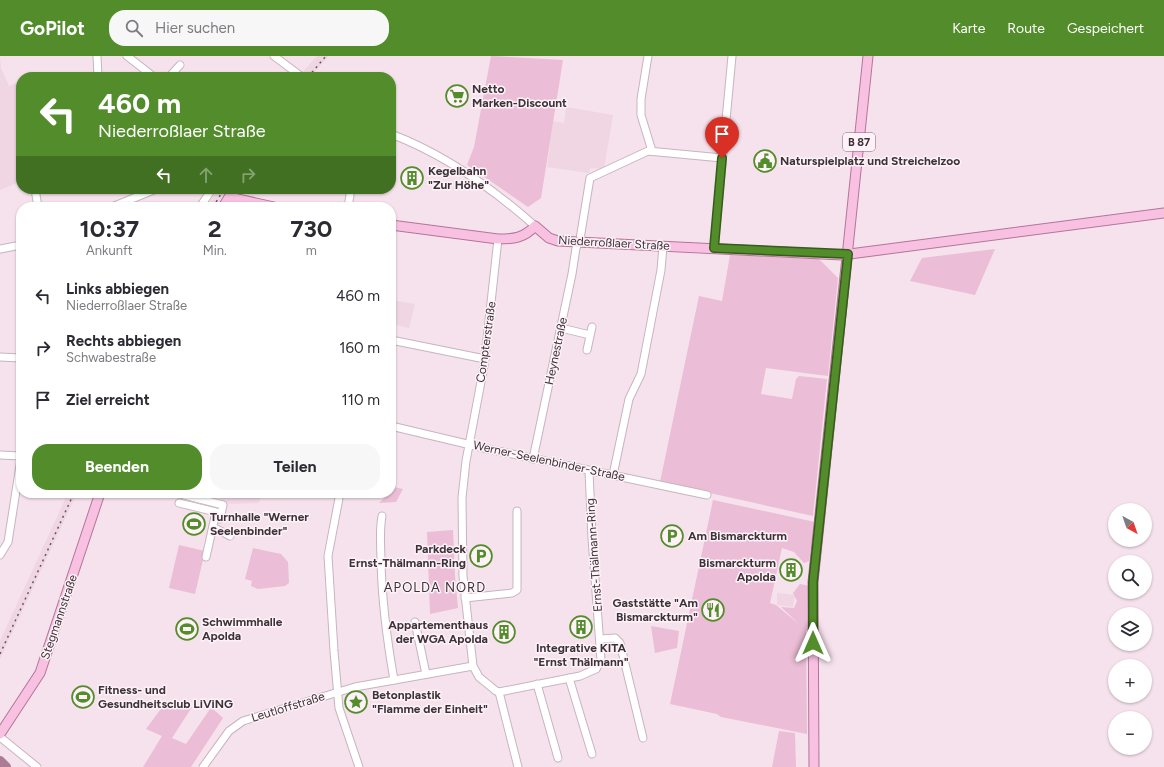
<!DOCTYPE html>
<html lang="de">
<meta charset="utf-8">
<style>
body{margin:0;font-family:Figtree,sans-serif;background:#f7f7f7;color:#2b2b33;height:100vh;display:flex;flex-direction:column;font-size:15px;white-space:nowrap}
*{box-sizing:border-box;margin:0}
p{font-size:13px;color:#7c7c81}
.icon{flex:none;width:22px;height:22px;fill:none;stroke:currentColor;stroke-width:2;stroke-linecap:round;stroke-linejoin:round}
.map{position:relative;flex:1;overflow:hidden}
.panel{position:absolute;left:16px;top:146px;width:380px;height:296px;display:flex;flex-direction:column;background:#fff;border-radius:16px;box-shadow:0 1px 3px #0004}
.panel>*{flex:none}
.banner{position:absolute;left:16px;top:16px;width:380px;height:122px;border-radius:16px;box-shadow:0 1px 3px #0004;background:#538d2b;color:#fff;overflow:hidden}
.needle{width:26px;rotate:140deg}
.buttons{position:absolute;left:1108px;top:447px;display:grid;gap:8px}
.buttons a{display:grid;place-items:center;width:44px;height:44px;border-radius:50%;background:#fff;box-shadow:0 1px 3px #0004;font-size:20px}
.pin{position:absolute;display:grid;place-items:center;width:34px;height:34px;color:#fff;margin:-41px -17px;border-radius:50% 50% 50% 0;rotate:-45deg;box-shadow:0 0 4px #0007}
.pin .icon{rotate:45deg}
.me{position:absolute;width:44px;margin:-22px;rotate:0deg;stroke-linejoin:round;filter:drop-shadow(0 0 3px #0008)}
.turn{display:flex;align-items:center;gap:14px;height:84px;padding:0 16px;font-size:18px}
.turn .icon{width:52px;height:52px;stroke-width:2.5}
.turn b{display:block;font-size:28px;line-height:34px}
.lanes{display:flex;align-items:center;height:38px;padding:0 16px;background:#0003;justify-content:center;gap:20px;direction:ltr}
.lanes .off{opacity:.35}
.eta{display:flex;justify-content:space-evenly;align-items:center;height:68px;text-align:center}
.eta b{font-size:24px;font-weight:700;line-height:28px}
.action{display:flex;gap:8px;margin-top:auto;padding:8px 16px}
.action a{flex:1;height:46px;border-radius:16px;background:#538d2b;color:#fff;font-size:16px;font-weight:700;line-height:46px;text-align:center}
.action a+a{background:#f7f7f7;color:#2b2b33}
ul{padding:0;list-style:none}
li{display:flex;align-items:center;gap:12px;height:52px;padding:0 16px}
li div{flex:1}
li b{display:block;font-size:15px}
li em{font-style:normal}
header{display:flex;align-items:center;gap:24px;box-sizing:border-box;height:56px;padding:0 20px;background:#538d2b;color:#fff}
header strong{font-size:19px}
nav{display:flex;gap:22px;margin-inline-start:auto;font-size:14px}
.search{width:280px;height:36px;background:#f7f7f7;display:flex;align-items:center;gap:10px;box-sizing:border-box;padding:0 14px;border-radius:16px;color:#7c7c81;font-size:15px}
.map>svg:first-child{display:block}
.built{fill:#f0d5e3}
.green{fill:#ebbdd6}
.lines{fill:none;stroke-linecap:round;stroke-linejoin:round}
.river{stroke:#aa7c95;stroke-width:10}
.minor-casing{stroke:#c8b4bf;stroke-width:9}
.major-casing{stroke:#b37598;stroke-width:11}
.minor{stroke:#fff;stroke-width:7}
.major{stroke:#f8c1e1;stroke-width:9}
.rail{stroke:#64595e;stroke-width:1.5;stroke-dasharray:2 4;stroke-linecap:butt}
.route-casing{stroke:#365c1c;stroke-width:10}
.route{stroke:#538d2b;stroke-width:7}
.labels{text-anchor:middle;stroke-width:3;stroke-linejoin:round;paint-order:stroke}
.shield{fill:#fef2f8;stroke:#766c71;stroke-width:1}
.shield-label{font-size:11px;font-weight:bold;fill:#3b3337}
.poi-label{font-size:12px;font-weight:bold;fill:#3b3337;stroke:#fef2f8;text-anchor:start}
.street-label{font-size:12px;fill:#3b3337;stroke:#fef2f8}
.neighbourhood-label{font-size:13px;letter-spacing:1px;fill:#3b3337;stroke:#fef2f8}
</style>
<header>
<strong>GoPilot</strong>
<div class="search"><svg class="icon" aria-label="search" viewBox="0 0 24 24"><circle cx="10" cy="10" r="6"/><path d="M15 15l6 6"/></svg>Hier suchen</div>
<nav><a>Karte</a><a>Route</a><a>Gespeichert</a></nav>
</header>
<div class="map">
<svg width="1164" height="711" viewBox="0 0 1164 711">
<rect width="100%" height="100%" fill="#f6e2ec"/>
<g class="built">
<polygon points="0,0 1,12 9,30 21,25 21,125 0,134"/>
<polygon points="317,0 329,0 310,21 298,21"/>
<polygon points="566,51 613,59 604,113 590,112 589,117 547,111 553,65 564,67"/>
<polygon points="218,133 227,133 216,151 207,151"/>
<polygon points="391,244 415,248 409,272 391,268"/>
<polygon points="68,437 77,437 0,603 0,585"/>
<polygon points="211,437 261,437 259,447 231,448 220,445 221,439"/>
<polygon points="777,537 795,539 793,551 777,549"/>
</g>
<g class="green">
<polygon points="491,0 563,4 541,142 528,151 467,109 474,91"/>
<polygon points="995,193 975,239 910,225 922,202"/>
<polygon points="730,199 819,203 838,222 828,320 766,312 761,338 792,343 796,323 799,320 827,323 813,460 660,426 699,240 722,245"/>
<polygon points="394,431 403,433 396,446 379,447 389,437 391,437"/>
<polygon points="713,444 815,466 809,505 804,507 794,496 782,492 770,547 776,549 800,569 781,551 794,552 797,545 793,537 800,528 810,530 809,576 806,574 807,678 721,661 717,658 670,648"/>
<polygon points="453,474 455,520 458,552 430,558 427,476"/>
<polygon points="179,489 205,495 195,538 169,532"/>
<polygon points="253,492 281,498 288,506 289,527 285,530 258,533 251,530 252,525 245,523"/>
<polygon points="651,570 679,575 677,592 655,597"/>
<polygon points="166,646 192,651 172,682 186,688 210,653 213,653 223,662 191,711 143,711 162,680 146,673"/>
<polygon points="779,675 795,677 796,711 772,711"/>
</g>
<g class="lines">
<polyline class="river" points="0,705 6,711"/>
<g class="minor-casing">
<g id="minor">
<polyline points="97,0 98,21"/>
<polyline points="127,0 154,21"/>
<polyline points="274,0 302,21"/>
<polyline points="648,0 641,43 641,59 652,95"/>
<polyline points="169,21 180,9"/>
<path d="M391,78C444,98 492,132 535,170"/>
<polyline points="35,133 38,151"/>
<polyline points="229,141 234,133"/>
<polyline points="112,151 156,133"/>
<polyline points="200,151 212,133"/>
<polyline points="348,151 351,133"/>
<polyline points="498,183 484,310 466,405 462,442 463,520 473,610 479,621 496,635 499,636 580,620 596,613 601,604 592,482 589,415"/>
<polyline points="714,192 732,0"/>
<polyline points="0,193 21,189"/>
<polyline points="561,272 590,279"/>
<polyline points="391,284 485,303"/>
<polyline points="587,294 592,271"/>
<polyline points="0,301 21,302"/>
<polyline points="391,370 488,393 707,439"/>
<polyline points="0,399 21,400"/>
<polyline points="533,403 572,218 576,192 580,183 590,122 648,95 722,102"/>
<polyline points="613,419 629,343 641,318 661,214 663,190"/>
<polyline points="176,437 223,449 220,463"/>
<polyline points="340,437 328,500 334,595 339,652 359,711"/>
<polyline points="179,447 216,456 206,501"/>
<path d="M382,460C379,476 381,491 381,506C382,547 387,584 394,624"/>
<polyline points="213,471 230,480"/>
<polyline points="0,499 8,486 21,403"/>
<polyline points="465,542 512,537 517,534 517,455"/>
<polyline points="415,566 426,618"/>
<polyline points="601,583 615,582 620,587 643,682"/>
<polyline points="569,622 592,698"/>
<polyline points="537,628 558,702"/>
<polyline points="499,636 518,711"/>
<polyline points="0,681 37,711"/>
<polyline points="203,711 229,675 243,665 355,631 473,610"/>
</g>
</g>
<g class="major-casing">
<g id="major">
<polyline points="223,151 229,141 274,151"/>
<path d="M391,169L498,183C514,183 524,182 535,170L549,182L558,185L842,199L1164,157"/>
<polyline points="0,678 40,617 100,437"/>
<polyline points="814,711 813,526 868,0"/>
</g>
</g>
<use href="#minor" class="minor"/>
<use href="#major" class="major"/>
<g class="rail">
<polyline points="308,21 326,0"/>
<polyline points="213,151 224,133"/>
<polyline points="0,598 74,437"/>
</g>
</g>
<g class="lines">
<g class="route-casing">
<polyline id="route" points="722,102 714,192 848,198 813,526 813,587"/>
</g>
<use href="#route" class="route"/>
</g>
<defs>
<g id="supermarket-ring" transform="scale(1.15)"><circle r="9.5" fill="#fef2f8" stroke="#538d2b" stroke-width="1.5"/><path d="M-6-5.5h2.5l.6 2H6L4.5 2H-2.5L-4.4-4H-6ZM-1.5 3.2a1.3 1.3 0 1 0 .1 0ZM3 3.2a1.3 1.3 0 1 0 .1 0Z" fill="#538d2b"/></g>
<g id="civic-ring" transform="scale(1.15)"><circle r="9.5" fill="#fef2f8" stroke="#538d2b" stroke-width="1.5"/><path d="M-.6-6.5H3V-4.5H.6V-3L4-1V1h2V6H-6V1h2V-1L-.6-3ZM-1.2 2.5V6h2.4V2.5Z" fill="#538d2b"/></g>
<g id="building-ring" transform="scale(1.15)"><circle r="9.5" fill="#fef2f8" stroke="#538d2b" stroke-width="1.5"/><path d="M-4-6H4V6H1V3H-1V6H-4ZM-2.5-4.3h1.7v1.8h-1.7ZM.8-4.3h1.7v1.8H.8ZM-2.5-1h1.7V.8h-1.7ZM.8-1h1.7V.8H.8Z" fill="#538d2b"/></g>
<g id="stadium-ring" transform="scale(1.15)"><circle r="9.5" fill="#fef2f8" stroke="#538d2b" stroke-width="1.5"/><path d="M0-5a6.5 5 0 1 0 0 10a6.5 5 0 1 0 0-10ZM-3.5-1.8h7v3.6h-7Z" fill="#538d2b"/></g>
<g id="parking-ring" transform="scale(1.15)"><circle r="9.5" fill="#fef2f8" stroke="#538d2b" stroke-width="1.5"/><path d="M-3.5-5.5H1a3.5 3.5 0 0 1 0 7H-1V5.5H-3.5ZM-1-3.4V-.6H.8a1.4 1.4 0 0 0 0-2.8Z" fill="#538d2b"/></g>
<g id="restaurant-ring" transform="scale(1.15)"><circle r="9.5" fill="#fef2f8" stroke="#538d2b" stroke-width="1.5"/><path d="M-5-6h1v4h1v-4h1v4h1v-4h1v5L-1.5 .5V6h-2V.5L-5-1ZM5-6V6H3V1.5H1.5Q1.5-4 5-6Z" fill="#538d2b"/></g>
<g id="sight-ring" transform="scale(1.15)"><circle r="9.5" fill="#fef2f8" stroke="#538d2b" stroke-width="1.5"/><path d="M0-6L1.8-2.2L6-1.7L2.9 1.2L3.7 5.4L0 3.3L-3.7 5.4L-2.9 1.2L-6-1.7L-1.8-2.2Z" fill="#538d2b"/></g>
</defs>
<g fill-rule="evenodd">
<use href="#supermarket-ring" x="457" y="40"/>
<use href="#civic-ring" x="765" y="105"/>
<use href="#building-ring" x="412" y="122"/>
<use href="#stadium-ring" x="194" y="468"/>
<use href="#parking-ring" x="672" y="480"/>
<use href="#parking-ring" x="481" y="500"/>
<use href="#building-ring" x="791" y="514"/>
<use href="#restaurant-ring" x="713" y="554"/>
<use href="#building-ring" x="581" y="571"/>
<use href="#stadium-ring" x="187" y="573"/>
<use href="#building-ring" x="504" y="576"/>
<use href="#stadium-ring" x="83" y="641"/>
<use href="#sight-ring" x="356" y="646"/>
</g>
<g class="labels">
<rect class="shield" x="843" y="77" width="32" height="18" rx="3"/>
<g class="shield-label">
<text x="859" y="90">B 87</text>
</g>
<g class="poi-label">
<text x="472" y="37">Netto<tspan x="472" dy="14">Marken-Discount</tspan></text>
<text x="780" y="109">Naturspielplatz und Streichelzoo</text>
<text x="428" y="119">Kegelbahn<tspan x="428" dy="14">"Zur Höhe"</tspan></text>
<text x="210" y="465">Turnhalle "Werner<tspan x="210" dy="14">Seelenbinder"</tspan></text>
<text x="688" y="484">Am Bismarckturm</text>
<text x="466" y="497" text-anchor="end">Parkdeck<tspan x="466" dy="14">Ernst-Thälmann-Ring</tspan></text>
<text x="776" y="511" text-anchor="end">Bismarckturm<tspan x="776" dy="14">Apolda</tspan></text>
<text x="698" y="551" text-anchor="end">Gaststätte "Am<tspan x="698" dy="14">Bismarckturm"</tspan></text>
<text x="202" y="570">Schwimmhalle<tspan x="202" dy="14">Apolda</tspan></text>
<text x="488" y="573" text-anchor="end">Appartementhaus<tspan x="488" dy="14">der WGA Apolda</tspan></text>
<text x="581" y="596" text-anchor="middle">Integrative KITA<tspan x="581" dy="14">"Ernst Thälmann"</tspan></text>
<text x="98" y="638">Fitness- und<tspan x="98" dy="14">Gesundheitsclub LiViNG</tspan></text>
<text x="372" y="643">Betonplastik<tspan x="372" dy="14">"Flamme der Einheit"</tspan></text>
</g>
<g class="street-label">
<text transform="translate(614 187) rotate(3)" y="4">Niederroßlaer Straße</text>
<text transform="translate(486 286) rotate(-82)" y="4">Compterstraße</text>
<text transform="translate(556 295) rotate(-78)" y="4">Heynestraße</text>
<text transform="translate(549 405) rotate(12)" y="4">Werner-Seelenbinder-Straße</text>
<text transform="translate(594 499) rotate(-94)" y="4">Ernst-Thälmann-Ring</text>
<text transform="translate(59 561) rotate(-71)" y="4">Stegmannstraße</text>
<text transform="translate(288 651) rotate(-17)" y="4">Leutloffstraße</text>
</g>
<g class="neighbourhood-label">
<text x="435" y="536">APOLDA NORD</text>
</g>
</g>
</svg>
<div class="buttons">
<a><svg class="needle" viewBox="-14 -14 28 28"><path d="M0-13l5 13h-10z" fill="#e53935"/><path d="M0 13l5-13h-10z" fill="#7c7c81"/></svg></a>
<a><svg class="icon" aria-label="search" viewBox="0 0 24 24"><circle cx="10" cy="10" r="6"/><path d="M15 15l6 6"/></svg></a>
<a><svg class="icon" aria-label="layers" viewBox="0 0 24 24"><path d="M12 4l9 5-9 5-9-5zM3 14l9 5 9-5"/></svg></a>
<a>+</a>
<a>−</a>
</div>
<div class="pin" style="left:722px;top:102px;background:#d93025"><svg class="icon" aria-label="arrive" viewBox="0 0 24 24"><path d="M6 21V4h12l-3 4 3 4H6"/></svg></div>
<svg class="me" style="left:813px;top:587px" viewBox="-20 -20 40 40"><path d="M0-17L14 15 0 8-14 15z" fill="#538d2b" stroke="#fff" stroke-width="4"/></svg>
<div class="banner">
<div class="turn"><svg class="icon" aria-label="left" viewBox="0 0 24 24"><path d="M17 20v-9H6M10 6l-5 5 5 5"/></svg><div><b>460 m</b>Niederroßlaer Straße</div></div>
<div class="lanes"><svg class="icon" aria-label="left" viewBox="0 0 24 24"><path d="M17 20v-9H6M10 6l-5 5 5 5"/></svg><svg class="icon off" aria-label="ahead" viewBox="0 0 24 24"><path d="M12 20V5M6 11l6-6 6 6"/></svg><svg class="icon off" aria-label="right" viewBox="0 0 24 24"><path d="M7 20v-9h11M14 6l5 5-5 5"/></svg></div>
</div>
<section class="panel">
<div class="eta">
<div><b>10:37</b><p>Ankunft</p></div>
<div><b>2</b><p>Min.</p></div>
<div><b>730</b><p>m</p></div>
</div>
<ul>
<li><svg class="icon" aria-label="left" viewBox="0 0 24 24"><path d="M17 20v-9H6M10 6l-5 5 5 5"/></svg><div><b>Links abbiegen</b><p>Niederroßlaer Straße</p></div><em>460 m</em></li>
<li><svg class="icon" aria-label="right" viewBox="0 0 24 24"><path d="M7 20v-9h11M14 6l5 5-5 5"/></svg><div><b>Rechts abbiegen</b><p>Schwabestraße</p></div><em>160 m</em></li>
<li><svg class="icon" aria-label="arrive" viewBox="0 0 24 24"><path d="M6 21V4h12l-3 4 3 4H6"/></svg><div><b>Ziel erreicht</b></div><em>110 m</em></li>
</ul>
<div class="action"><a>Beenden</a><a>Teilen</a></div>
</section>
</div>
